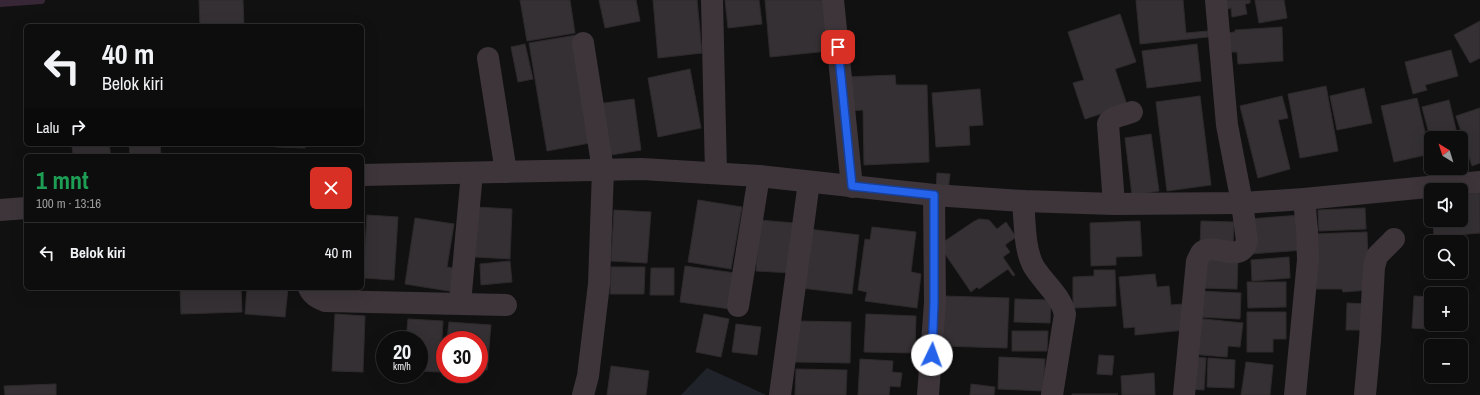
<!DOCTYPE html>
<html lang="id">
<meta charset="utf-8">
<style>
body{margin:0;font-family:"Archivo Narrow",sans-serif;background:#171616;color:#f1f3f6;height:100vh;display:flex;flex-direction:column;font-size:15px;white-space:nowrap}
*{box-sizing:border-box;margin:0}
p{font-size:13px;color:#9b9c9d}
.icon{flex:none;width:22px;height:22px;fill:none;stroke:currentColor;stroke-width:2;stroke-linecap:round;stroke-linejoin:round}
.map{position:relative;flex:1;overflow:hidden}
.details{position:absolute;left:24px;top:154px;width:340px;height:136px;display:flex;flex-direction:column;background:#0e0d0d;border-radius:6px;box-shadow:0 4px 16px #0002,0 0 0 1px #2e2d2e}
.details>*{flex:none}
.top-card{position:absolute;left:24px;top:24px;width:340px;height:122px;border-radius:6px;box-shadow:0 4px 16px #0002,0 0 0 1px #2e2d2e;background:#0e0d0d;color:#f1f3f6;overflow:hidden}
.needle{width:26px;rotate:322deg}
.buttons{position:absolute;left:1424px;top:131px;display:grid;gap:8px}
.buttons a{display:grid;place-items:center;width:44px;height:44px;border-radius:6px;background:#0e0d0d;box-shadow:0 4px 16px #0002,0 0 0 1px #2e2d2e;font-size:20px}
.speed{position:absolute;left:376px;top:331px;display:flex;gap:8px;font-size:20px;font-weight:700;text-align:center}
.speed>*{display:grid;place-content:center;width:52px;height:52px;border-radius:50%;background:#0e0d0d;box-shadow:0 4px 16px #0002,0 0 0 1px #2e2d2e;line-height:1}
.speed small{font-size:10px;font-weight:400}
.speed .limit{border:6px solid #d22;background:#fff;color:#111}
.pin{position:absolute;display:grid;place-items:center;width:34px;height:34px;color:#fff;margin:-17px;border-radius:8px;box-shadow:0 2px 6px #0006}
.me{position:absolute;width:44px;margin:-22px;rotate:3deg;stroke-linejoin:round;filter:drop-shadow(0 0 3px #0008)}
.turn{display:flex;align-items:center;gap:14px;height:84px;padding:0 12px;font-size:18px}
.turn .icon{width:52px;height:52px;stroke-width:2.5}
.turn b{display:block;font-size:28px;line-height:34px}
.then{display:flex;align-items:center;height:38px;padding:0 12px;background:#0003;gap:8px;font-size:15px}
.round{display:grid;place-items:center;flex:none;width:42px;height:42px;border-radius:6px;background:#171616}
.headline{display:flex;align-items:center;justify-content:space-between;height:68px;padding:0 12px}
h1{font-size:24px;font-weight:700;line-height:30px;color:#1e9e55}
ul{padding:0;list-style:none}
li{display:flex;align-items:center;gap:12px;height:60px;padding:0 12px;border-top:1px solid #2e2d2e}
li div{flex:1}
li b{display:block;font-size:15px}
li em{font-style:normal}
.map>svg:first-child{display:block}
.green{fill:#20242a}
.lines{fill:none;stroke-linecap:round;stroke-linejoin:round}
.stream{stroke:#372636;stroke-width:8}
.building{fill:#343033;stroke:#2e2a2c}
.minor{stroke:#3d353a;stroke-width:22}
.route-casing{stroke:#184099;stroke-width:10}
.route{stroke:#2563eb;stroke-width:7}
</style>
<div class="map">
<svg width="1480" height="395" viewBox="0 0 1480 395">
<rect width="100%" height="100%" fill="#121111"/>
<polygon class="green" points="707,368 766,395 681,395"/>
<g class="lines">
<polyline class="stream" points="0,3 41,0"/>
</g>
<g class="building">
<polygon points="199,0 243,0 244,26 200,26"/>
<polygon points="520,0 570,0 575,33 527,41"/>
<polygon points="599,0 636,0 640,21 605,28"/>
<polygon points="653,0 697,0 702,53 658,58"/>
<polygon points="725,0 759,0 762,24 728,28"/>
<polygon points="765,0 824,0 829,51 770,57"/>
<polygon points="1136,0 1183,0 1186,33 1208,31 1208,37 1140,44"/>
<polygon points="1222,0 1250,0 1250,3 1245,4 1247,14 1232,17 1231,8 1224,10"/>
<polygon points="1255,0 1284,0 1287,18 1259,23"/>
<polygon points="1120,14 1136,62 1115,69 1127,105 1085,119 1073,83 1084,80 1068,32"/>
<polygon points="1480,21 1480,58 1470,63 1454,35"/>
<polygon points="1282,27 1283,61 1238,64 1237,52 1228,52 1227,33 1235,32 1235,30"/>
<polygon points="577,35 595,142 547,151 529,43"/>
<polygon points="525,44 533,79 518,82 511,47"/>
<polygon points="1197,44 1201,81 1147,88 1142,51"/>
<polygon points="1451,50 1458,76 1425,85 1427,90 1413,94 1405,62"/>
<polygon points="690,69 701,128 658,137 648,78"/>
<polygon points="895,75 896,85 927,85 929,162 864,165 863,110 847,111 846,77"/>
<polygon points="1326,86 1338,151 1300,158 1288,94"/>
<polygon points="1364,88 1372,123 1337,130 1330,96"/>
<polygon points="980,89 983,125 969,126 970,145 936,147 932,93"/>
<polygon points="1200,96 1211,185 1167,191 1156,102"/>
<polygon points="1282,96 1288,118 1278,120 1290,169 1258,178 1240,106"/>
<polygon points="1417,98 1430,154 1394,162 1381,106"/>
<polygon points="634,99 641,150 605,156 597,104"/>
<polygon points="1449,100 1458,138 1431,138 1431,141 1422,107"/>
<polygon points="1480,108 1480,163 1472,166 1456,116"/>
<polygon points="1151,134 1159,191 1132,195 1125,138"/>
<polygon points="72,144 109,144 111,156 73,156"/>
<polygon points="129,144 160,144 161,156 130,156"/>
<polygon points="276,144 305,144 305,148 276,147"/>
<polygon points="937,173 950,174 948,191 936,190"/>
<polygon points="1480,193 1480,233 1434,237 1433,220 1461,220 1461,195"/>
<polygon points="698,200 742,207 731,269 688,262"/>
<polygon points="476,207 512,209 510,259 474,257"/>
<polygon points="1365,208 1366,229 1319,231 1318,210"/>
<polygon points="614,210 651,212 647,263 611,261"/>
<polygon points="367,215 398,217 394,280 363,278"/>
<polygon points="1301,215 1304,250 1250,254 1248,219"/>
<polygon points="415,218 454,224 447,267 459,269 455,292 405,284"/>
<polygon points="979,219 989,220 997,229 1006,222 1016,237 1005,245 1010,252 1003,257 1015,275 1013,276 1008,269 979,289 977,287 971,292 939,245 973,222"/>
<polygon points="759,220 795,223 792,273 756,271"/>
<polygon points="1140,221 1142,256 1116,257 1116,265 1091,266 1090,223"/>
<polygon points="1201,221 1234,222 1233,248 1200,247"/>
<polygon points="872,227 916,232 911,272 921,274 917,308 865,301 867,292 858,290 865,239 870,240"/>
<polygon points="808,229 859,235 852,294 801,288"/>
<polygon points="1367,232 1369,290 1343,292 1342,289 1316,289 1314,234"/>
<polygon points="1289,257 1290,278 1252,281 1251,260"/>
<polygon points="1200,258 1238,258 1237,289 1199,288"/>
<polygon points="510,261 512,282 481,285 480,264"/>
<polygon points="685,266 735,273 730,309 680,302"/>
<polygon points="611,267 645,267 644,294 610,294"/>
<polygon points="651,268 674,268 674,295 650,295"/>
<polygon points="1094,270 1115,270 1116,306 1073,308 1073,277 1094,276"/>
<polygon points="1155,274 1157,287 1169,286 1171,305 1183,304 1185,330 1135,335 1135,327 1124,328 1119,277"/>
<polygon points="1247,282 1286,282 1286,307 1248,308"/>
<polygon points="180,288 241,288 242,312 181,314"/>
<polygon points="247,288 288,288 285,317 245,314"/>
<polygon points="317,288 360,288 359,295 316,294"/>
<polygon points="1199,291 1241,293 1240,319 1197,317"/>
<polygon points="943,296 1009,298 1007,348 941,346"/>
<polygon points="1414,296 1431,297 1431,324 1447,324 1446,330 1412,328"/>
<polygon points="1015,299 1051,300 1050,323 1014,322"/>
<polygon points="1347,303 1367,304 1366,330 1346,330"/>
<polygon points="1247,312 1286,312 1286,339 1273,339 1273,352 1247,352"/>
<polygon points="335,314 365,316 363,372 332,371"/>
<polygon points="704,314 729,319 721,357 696,352"/>
<polygon points="866,314 916,316 915,353 864,352"/>
<polygon points="1194,318 1243,323 1240,347 1228,346 1227,357 1190,354"/>
<polygon points="408,319 443,321 440,372 419,371 419,340 406,340"/>
<polygon points="795,321 851,322 850,363 794,362"/>
<polygon points="449,322 491,325 487,370 479,369 479,340 447,340"/>
<polygon points="736,324 761,327 757,355 732,352"/>
<polygon points="1012,331 1048,331 1047,351 1012,351"/>
<polygon points="1099,355 1114,356 1112,375 1097,374"/>
<polygon points="999,357 1045,359 1043,391 998,389"/>
<polygon points="1191,357 1206,358 1204,390 1189,389"/>
<polygon points="1208,358 1235,360 1234,388 1207,387"/>
<polygon points="860,359 893,361 892,372 902,373 900,387 890,386 889,395 858,395"/>
<polygon points="1246,362 1273,365 1270,395 1241,395"/>
<polygon points="611,366 649,371 646,395 607,395"/>
<polygon points="796,369 847,370 846,395 795,395"/>
<polygon points="1154,373 1155,395 1122,395 1121,376"/>
<polygon points="56,384 56,395 5,395 4,386"/>
<polygon points="971,384 995,387 994,395 970,395"/>
<polygon points="1072,394 1118,394 1072,395"/>
</g>
<g class="lines">
<g class="minor">
<polyline points="712,0 716,173"/>
<polyline points="833,0 852,187"/>
<polyline points="488,58 506,172"/>
<polyline points="362,175 642,169 759,176 934,195 1023,201 1114,204 1242,203 1304,199 1480,182"/>
<path d="M1023,201C1025,221 1024,250 1034,267C1044,283 1061,296 1065,314L1052,395"/>
<path d="M1114,204L1108,124C1110,116 1125,115 1132,112"/>
<polyline points="0,210 26,208"/>
<path d="M309,288C312,295 318,298 325,301L506,305"/>
<polyline points="460,303 472,173"/>
<polyline points="738,306 759,176"/>
<polyline points="583,395 588,376 599,284 603,170 583,43"/>
<polyline points="780,395 809,182"/>
<polyline points="928,395 935,303 934,195"/>
<path d="M1184,395L1197,261C1199,258 1200,254 1202,252C1215,242 1241,265 1247,241L1242,203L1227,125L1216,0"/>
<polyline points="1295,395 1308,260 1307,230 1304,199"/>
<polyline points="1365,395 1370,340 1374,267 1377,256 1394,239"/>
</g>
</g>
<g class="lines">
<g class="route-casing">
<polyline id="route" points="838,47 852,186 934,195 934,303 932,355"/>
</g>
<use href="#route" class="route"/>
</g>
</svg>
<div class="buttons">
<a><svg class="needle" viewBox="-14 -14 28 28"><path d="M0-13l5 13h-10z" fill="#e53935"/><path d="M0 13l5-13h-10z" fill="#9b9c9d"/></svg></a>
<a><svg class="icon" aria-label="sound" viewBox="0 0 24 24"><path d="M4 9h4l5-4v14l-5-4H4zM17 9q2 3 0 6"/></svg></a>
<a><svg class="icon" aria-label="search" viewBox="0 0 24 24"><circle cx="10" cy="10" r="6"/><path d="M15 15l6 6"/></svg></a>
<a>+</a>
<a>−</a>
</div>
<div class="speed"><div>20<small>km/h</small></div><div class="limit">30</div></div>
<div class="pin" style="left:838px;top:47px;background:#d93025"><svg class="icon" aria-label="arrive" viewBox="0 0 24 24"><path d="M6 21V4h12l-3 4 3 4H6"/></svg></div>
<svg class="me" style="left:932px;top:355px" viewBox="-20 -20 40 40"><circle r="19" fill="#fff"/><path d="M0-13L10 11 0 6-10 11z" fill="#2563eb"/></svg>
<div class="top-card">
<div class="turn"><svg class="icon" aria-label="left" viewBox="0 0 24 24"><path d="M17 20v-9H6M10 6l-5 5 5 5"/></svg><div><b>40 m</b>Belok kiri</div></div>
<div class="then">Lalu<svg class="icon" aria-label="right" viewBox="0 0 24 24"><path d="M7 20v-9h11M14 6l5 5-5 5"/></svg></div>
</div>
<section class="details">
<div class="headline"><div><h1>1 mnt</h1><p>100 m · 13:16</p></div><a class="round" style="background:#d93025;color:#fff"><svg class="icon" aria-label="close" viewBox="0 0 24 24"><path d="M6 6l12 12M18 6L6 18"/></svg></a></div>
<ul>
<li><svg class="icon" aria-label="left" viewBox="0 0 24 24"><path d="M17 20v-9H6M10 6l-5 5 5 5"/></svg><div><b>Belok kiri</b></div><em>40 m</em></li>
</ul>
</section>
</div>
